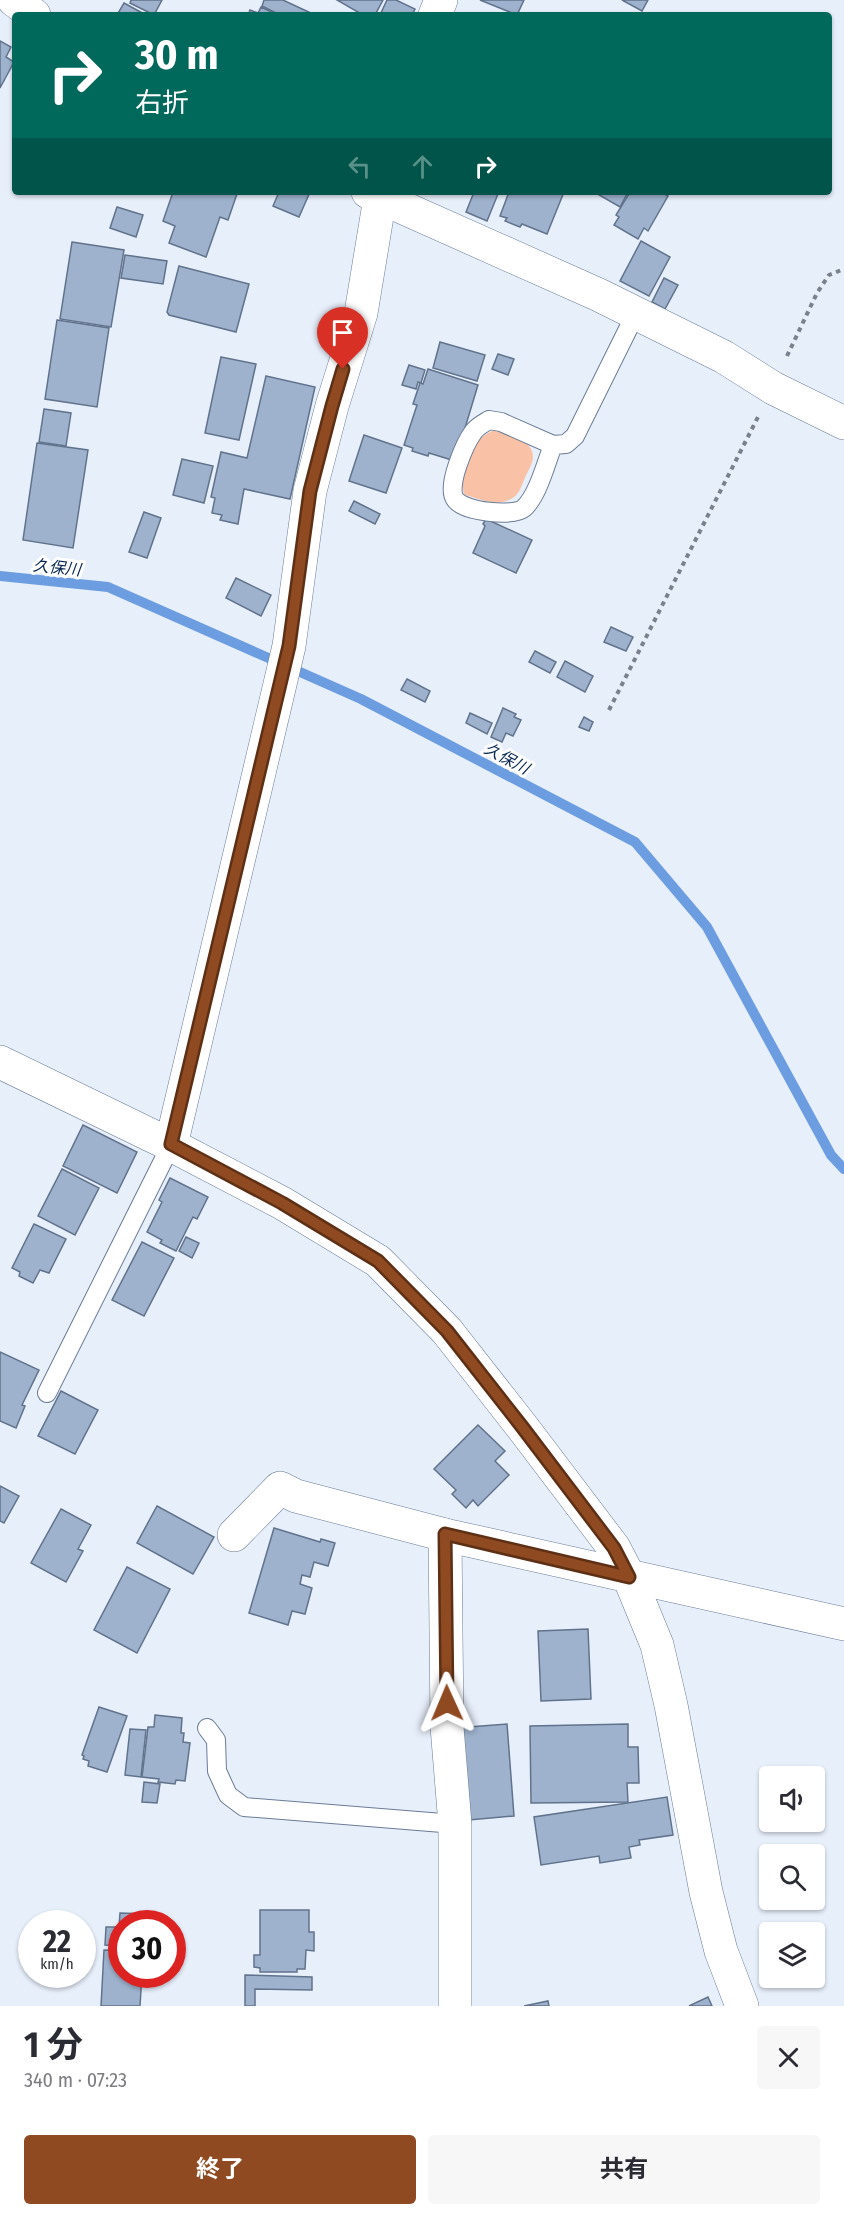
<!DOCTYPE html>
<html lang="ja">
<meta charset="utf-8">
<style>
body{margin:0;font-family:"Fira Sans Condensed","Noto Sans JP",sans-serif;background:#f7f7f7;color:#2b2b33;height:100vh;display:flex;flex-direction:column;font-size:22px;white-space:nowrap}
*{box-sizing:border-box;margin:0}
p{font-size:20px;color:#7c7c81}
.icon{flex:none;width:33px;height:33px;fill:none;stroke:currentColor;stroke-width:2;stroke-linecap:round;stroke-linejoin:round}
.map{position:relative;height:2006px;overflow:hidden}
.sheet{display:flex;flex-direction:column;background:#fff;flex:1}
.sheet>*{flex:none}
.guide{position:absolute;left:12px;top:12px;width:820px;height:183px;border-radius:6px;box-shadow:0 2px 4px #0004;background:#00695c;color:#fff;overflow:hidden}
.fabs{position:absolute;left:759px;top:1766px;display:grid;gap:12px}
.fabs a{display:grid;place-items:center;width:66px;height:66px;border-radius:6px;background:#fff;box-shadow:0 2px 4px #0004;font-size:30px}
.speed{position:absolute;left:18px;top:1910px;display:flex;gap:12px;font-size:30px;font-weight:700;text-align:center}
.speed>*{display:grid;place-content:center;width:78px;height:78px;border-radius:50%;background:#fff;box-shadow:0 2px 4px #0004;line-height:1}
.speed small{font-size:15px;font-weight:400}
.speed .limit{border:9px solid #d22;background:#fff;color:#111}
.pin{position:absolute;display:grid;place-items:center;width:51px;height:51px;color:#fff;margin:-62px -26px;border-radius:50% 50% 50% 0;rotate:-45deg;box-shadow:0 0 6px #0007}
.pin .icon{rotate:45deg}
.me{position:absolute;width:66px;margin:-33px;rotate:359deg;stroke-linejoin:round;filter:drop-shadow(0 0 4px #0008)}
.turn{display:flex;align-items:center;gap:21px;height:126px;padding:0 24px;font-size:27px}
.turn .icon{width:78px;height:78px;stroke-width:2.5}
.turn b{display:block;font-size:42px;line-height:51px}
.lanes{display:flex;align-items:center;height:57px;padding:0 24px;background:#0003;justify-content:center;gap:30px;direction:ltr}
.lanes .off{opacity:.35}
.round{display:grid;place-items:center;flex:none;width:63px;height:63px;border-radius:6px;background:#f7f7f7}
.headline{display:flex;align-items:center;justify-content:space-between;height:102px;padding:0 24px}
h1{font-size:36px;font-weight:700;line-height:45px}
.action{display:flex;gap:12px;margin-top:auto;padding:12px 24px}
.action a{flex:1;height:69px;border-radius:6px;background:#8f4a21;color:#fff;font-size:24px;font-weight:700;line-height:69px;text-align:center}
.action a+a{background:#f7f7f7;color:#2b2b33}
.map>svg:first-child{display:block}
.green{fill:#f9c2a7}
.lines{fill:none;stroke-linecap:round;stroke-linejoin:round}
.stream{stroke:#6d9de1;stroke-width:10}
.building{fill:#9eb2cd;stroke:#61738c;stroke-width:1.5}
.lane-casing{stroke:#6a7c96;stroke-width:20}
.street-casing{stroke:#6a7c96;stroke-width:34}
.secondary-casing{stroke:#6a7c96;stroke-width:34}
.path{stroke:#79818c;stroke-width:4;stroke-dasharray:4.5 4.5;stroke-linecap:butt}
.lane{stroke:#fff;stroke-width:18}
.street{stroke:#fff;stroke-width:33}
.secondary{stroke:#fff;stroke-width:33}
.route-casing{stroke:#5d3015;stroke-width:15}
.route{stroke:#8f4a21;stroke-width:10}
.labels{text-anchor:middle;stroke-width:6;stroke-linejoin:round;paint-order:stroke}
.water-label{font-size:16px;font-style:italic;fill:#082853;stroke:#fff}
</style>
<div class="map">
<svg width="844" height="2006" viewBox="0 0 844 2006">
<rect width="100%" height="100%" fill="#e7effb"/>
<path class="green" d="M494,430C509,431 534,440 533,458C532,465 527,473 524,480C521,487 519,495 511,499C498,507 479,499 465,495C458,484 470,450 478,441C483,435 488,433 494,430Z"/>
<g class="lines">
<polyline class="stream" points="0,576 108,587 361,699 635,842 707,927 831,1155 844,1169"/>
</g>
<g class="building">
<polygon points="131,0 162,0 154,15 130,3"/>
<polygon points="264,0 283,0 315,15 280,15 262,6"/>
<polygon points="337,0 383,0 375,15 363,15"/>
<polygon points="387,0 396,0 415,9 412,15 380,15"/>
<polygon points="480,0 524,0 517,15"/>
<polygon points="622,0 648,0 642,11"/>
<polygon points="124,3 146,15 117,15"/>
<polygon points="261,7 278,15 248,15 250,10 258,13"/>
<polygon points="0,41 11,47 6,57 14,62 0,88"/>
<polygon points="173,192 233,192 237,194 228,220 220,217 206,257 169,243 175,226 163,221"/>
<polygon points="279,192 310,192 299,217 273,206"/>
<polygon points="474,192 498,194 487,221 466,212"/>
<polygon points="509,192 564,192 547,234 522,224 520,227 505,221 507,218 500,216"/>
<polygon points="594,192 628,192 620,207"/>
<polygon points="630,192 661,192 668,196 648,231 644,228 638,239 614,225 619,217 616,215"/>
<polygon points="117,207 143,215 136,237 110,228"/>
<polygon points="641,241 670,257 649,296 620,281"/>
<polygon points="72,242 124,250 111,327 60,319"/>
<polygon points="125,255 167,261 163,284 121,278"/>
<polygon points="179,266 249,284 236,332 169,315 167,312"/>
<polygon points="664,278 678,285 665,309 652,302"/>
<polygon points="57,320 109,328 97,407 45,399"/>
<polygon points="440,342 485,355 477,381 433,368"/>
<polygon points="498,354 514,359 508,375 492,369"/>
<polygon points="221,357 256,364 239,440 205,433"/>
<polygon points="409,365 425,370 421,383 418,382 416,389 402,385"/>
<polygon points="428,369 478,385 455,461 429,453 428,456 412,451 413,448 404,445 417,405 413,404 420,383 423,384"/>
<polygon points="266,376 315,387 290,499 244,489 238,524 220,520 222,515 212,513 215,498 211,497 221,452 247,458"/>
<polygon points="44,409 71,413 66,446 39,442"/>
<polygon points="364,435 402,448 386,493 349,481"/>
<polygon points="37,443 88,450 73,548 23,540"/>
<polygon points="182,459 213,466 204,503 173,495"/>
<polygon points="354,501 380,514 375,524 349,511"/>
<polygon points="144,512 161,518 147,558 129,552"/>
<polygon points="486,519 532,540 516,573 473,553 485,526 483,524"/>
<polygon points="236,578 271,595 261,616 226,598"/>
<polygon points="611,627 633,637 626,651 604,642"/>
<polygon points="535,651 556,662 550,673 529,662"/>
<polygon points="565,661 593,676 585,692 557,677"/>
<polygon points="407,679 430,691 425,702 401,690"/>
<polygon points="503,708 516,714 514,717 521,720 513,736 506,733 502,742 491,737"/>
<polygon points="470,713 492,723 487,734 466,723"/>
<polygon points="584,717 593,722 589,731 579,727"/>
<polygon points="83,1125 137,1152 117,1193 63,1166"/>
<polygon points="62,1169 99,1188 75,1235 38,1216"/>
<polygon points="170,1178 208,1197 197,1219 193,1217 176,1251 160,1243 162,1240 147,1232 162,1202 159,1200"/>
<polygon points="34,1224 66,1239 49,1273 40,1270 33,1283 19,1276 20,1272 12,1268"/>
<polygon points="186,1237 199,1243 192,1258 179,1251"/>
<polygon points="142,1242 174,1258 144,1316 112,1300"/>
<polygon points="0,1352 39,1370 22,1405 25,1406 16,1428 0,1421"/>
<polygon points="61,1391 98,1410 75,1454 38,1436"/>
<polygon points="478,1425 505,1451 495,1461 509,1475 478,1506 473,1500 466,1508 452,1494 456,1490 434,1469"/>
<polygon points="0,1486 19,1496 4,1523 0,1521"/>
<polygon points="157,1506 214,1537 193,1574 137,1543"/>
<polygon points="61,1509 91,1525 78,1549 83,1551 66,1582 31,1563"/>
<polygon points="274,1528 320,1542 321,1539 335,1543 328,1566 314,1562 310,1577 302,1575 300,1584 312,1588 305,1614 292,1611 288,1625 249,1613"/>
<polygon points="127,1567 170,1589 137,1653 94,1630"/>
<polygon points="588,1629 591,1699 541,1701 538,1631"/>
<polygon points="99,1707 127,1716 107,1772 88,1766 89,1761 83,1759 84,1756 82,1755"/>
<polygon points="155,1715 182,1718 181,1733 184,1733 183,1742 190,1743 185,1781 176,1780 175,1784 158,1782 159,1779 142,1777 148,1727 154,1727"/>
<polygon points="507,1724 514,1816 469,1820 456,1728"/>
<polygon points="628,1724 628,1747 638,1747 639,1783 627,1783 628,1802 531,1803 530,1726"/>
<polygon points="130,1729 146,1730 141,1777 125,1775"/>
<polygon points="144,1782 160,1784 157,1803 142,1802"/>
<polygon points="667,1797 673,1835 639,1840 640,1845 629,1847 631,1858 600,1863 599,1856 541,1865 534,1817"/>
<polygon points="260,1910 309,1910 309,1932 314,1932 314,1951 306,1950 305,1969 297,1969 297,1972 260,1972 260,1968 254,1967 254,1955 260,1955"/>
<polygon points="120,1913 148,1914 147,1923 122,1923 122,1946 105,1945 106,1927 119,1927"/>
<polygon points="104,1950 122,1951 122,1974 142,1974 140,2006 101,2006"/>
<polygon points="245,1975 312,1977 312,1990 255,1989 255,2006 245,2006"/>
<polygon points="708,1997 712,2006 689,2006"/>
<polygon points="548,2001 549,2006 524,2006"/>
</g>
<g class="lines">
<g class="lane-casing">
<g id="lane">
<path d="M553,445C546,463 538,495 524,508C514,517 463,512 455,499C446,486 465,443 474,431C478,426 484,423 489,420L501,422L553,445L566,444L575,436L636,313"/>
<polyline points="47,1393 171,1145"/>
<polyline points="207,1728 216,1740 217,1771 228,1795 244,1807 455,1824"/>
</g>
</g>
<g class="street-casing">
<g id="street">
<polyline points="14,0 34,15"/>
<polyline points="435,15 441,0"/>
<polyline points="368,192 599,295 724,357 773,388 844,423"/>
<polyline points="171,1145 289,646 310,491 332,406 361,313 381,192"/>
<polyline points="234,1535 280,1488 296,1496 445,1535 844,1624"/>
<polyline points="445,1535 447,1727 455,1824 455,2006"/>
</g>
</g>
<g class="secondary-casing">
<polyline id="secondary" points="0,1062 171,1145 282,1203 378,1261 447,1331 523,1428 614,1548 629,1577 657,1645 671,1705 706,1892 721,1951 742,2006"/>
</g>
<g class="path">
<polyline points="787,356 817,293 829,275 844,269"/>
<polyline points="609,710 758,417"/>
</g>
<use href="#lane" class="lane"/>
<use href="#street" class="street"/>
<use href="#secondary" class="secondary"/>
</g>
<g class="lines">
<g class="route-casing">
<polyline id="route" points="343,369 332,406 310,491 289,646 171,1144 282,1203 378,1261 447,1331 523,1428 614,1548 629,1577 445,1534 447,1703"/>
</g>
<use href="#route" class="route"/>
</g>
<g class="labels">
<g class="water-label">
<text transform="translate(57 567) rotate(6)" y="6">久保川</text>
<text transform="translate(507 758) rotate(28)" y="6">久保川</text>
</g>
</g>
</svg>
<div class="fabs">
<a><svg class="icon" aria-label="sound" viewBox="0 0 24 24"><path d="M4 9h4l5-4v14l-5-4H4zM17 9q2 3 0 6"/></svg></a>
<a><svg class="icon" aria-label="search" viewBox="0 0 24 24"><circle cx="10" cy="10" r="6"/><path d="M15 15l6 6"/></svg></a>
<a><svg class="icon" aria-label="layers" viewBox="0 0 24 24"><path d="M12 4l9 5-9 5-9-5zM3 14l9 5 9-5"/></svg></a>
</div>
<div class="speed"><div>22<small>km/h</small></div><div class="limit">30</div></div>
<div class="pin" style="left:343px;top:369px;background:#d93025"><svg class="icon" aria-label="arrive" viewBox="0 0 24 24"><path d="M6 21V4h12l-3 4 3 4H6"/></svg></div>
<svg class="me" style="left:447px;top:1703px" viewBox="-20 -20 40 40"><path d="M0-17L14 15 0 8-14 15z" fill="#8f4a21" stroke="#fff" stroke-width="4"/></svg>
<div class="guide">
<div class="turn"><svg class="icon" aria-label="right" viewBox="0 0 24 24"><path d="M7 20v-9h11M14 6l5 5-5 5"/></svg><div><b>30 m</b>右折</div></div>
<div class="lanes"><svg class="icon off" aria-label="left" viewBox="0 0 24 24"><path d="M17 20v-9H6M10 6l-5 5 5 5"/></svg><svg class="icon off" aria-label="ahead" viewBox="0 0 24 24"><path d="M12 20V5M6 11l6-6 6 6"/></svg><svg class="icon" aria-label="right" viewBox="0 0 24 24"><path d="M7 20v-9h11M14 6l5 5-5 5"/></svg></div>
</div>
</div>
<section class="sheet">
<div class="headline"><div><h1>1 分</h1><p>340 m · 07:23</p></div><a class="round"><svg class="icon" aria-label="close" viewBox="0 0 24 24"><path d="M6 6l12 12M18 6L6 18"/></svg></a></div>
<div class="action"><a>終了</a><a>共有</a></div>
</section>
